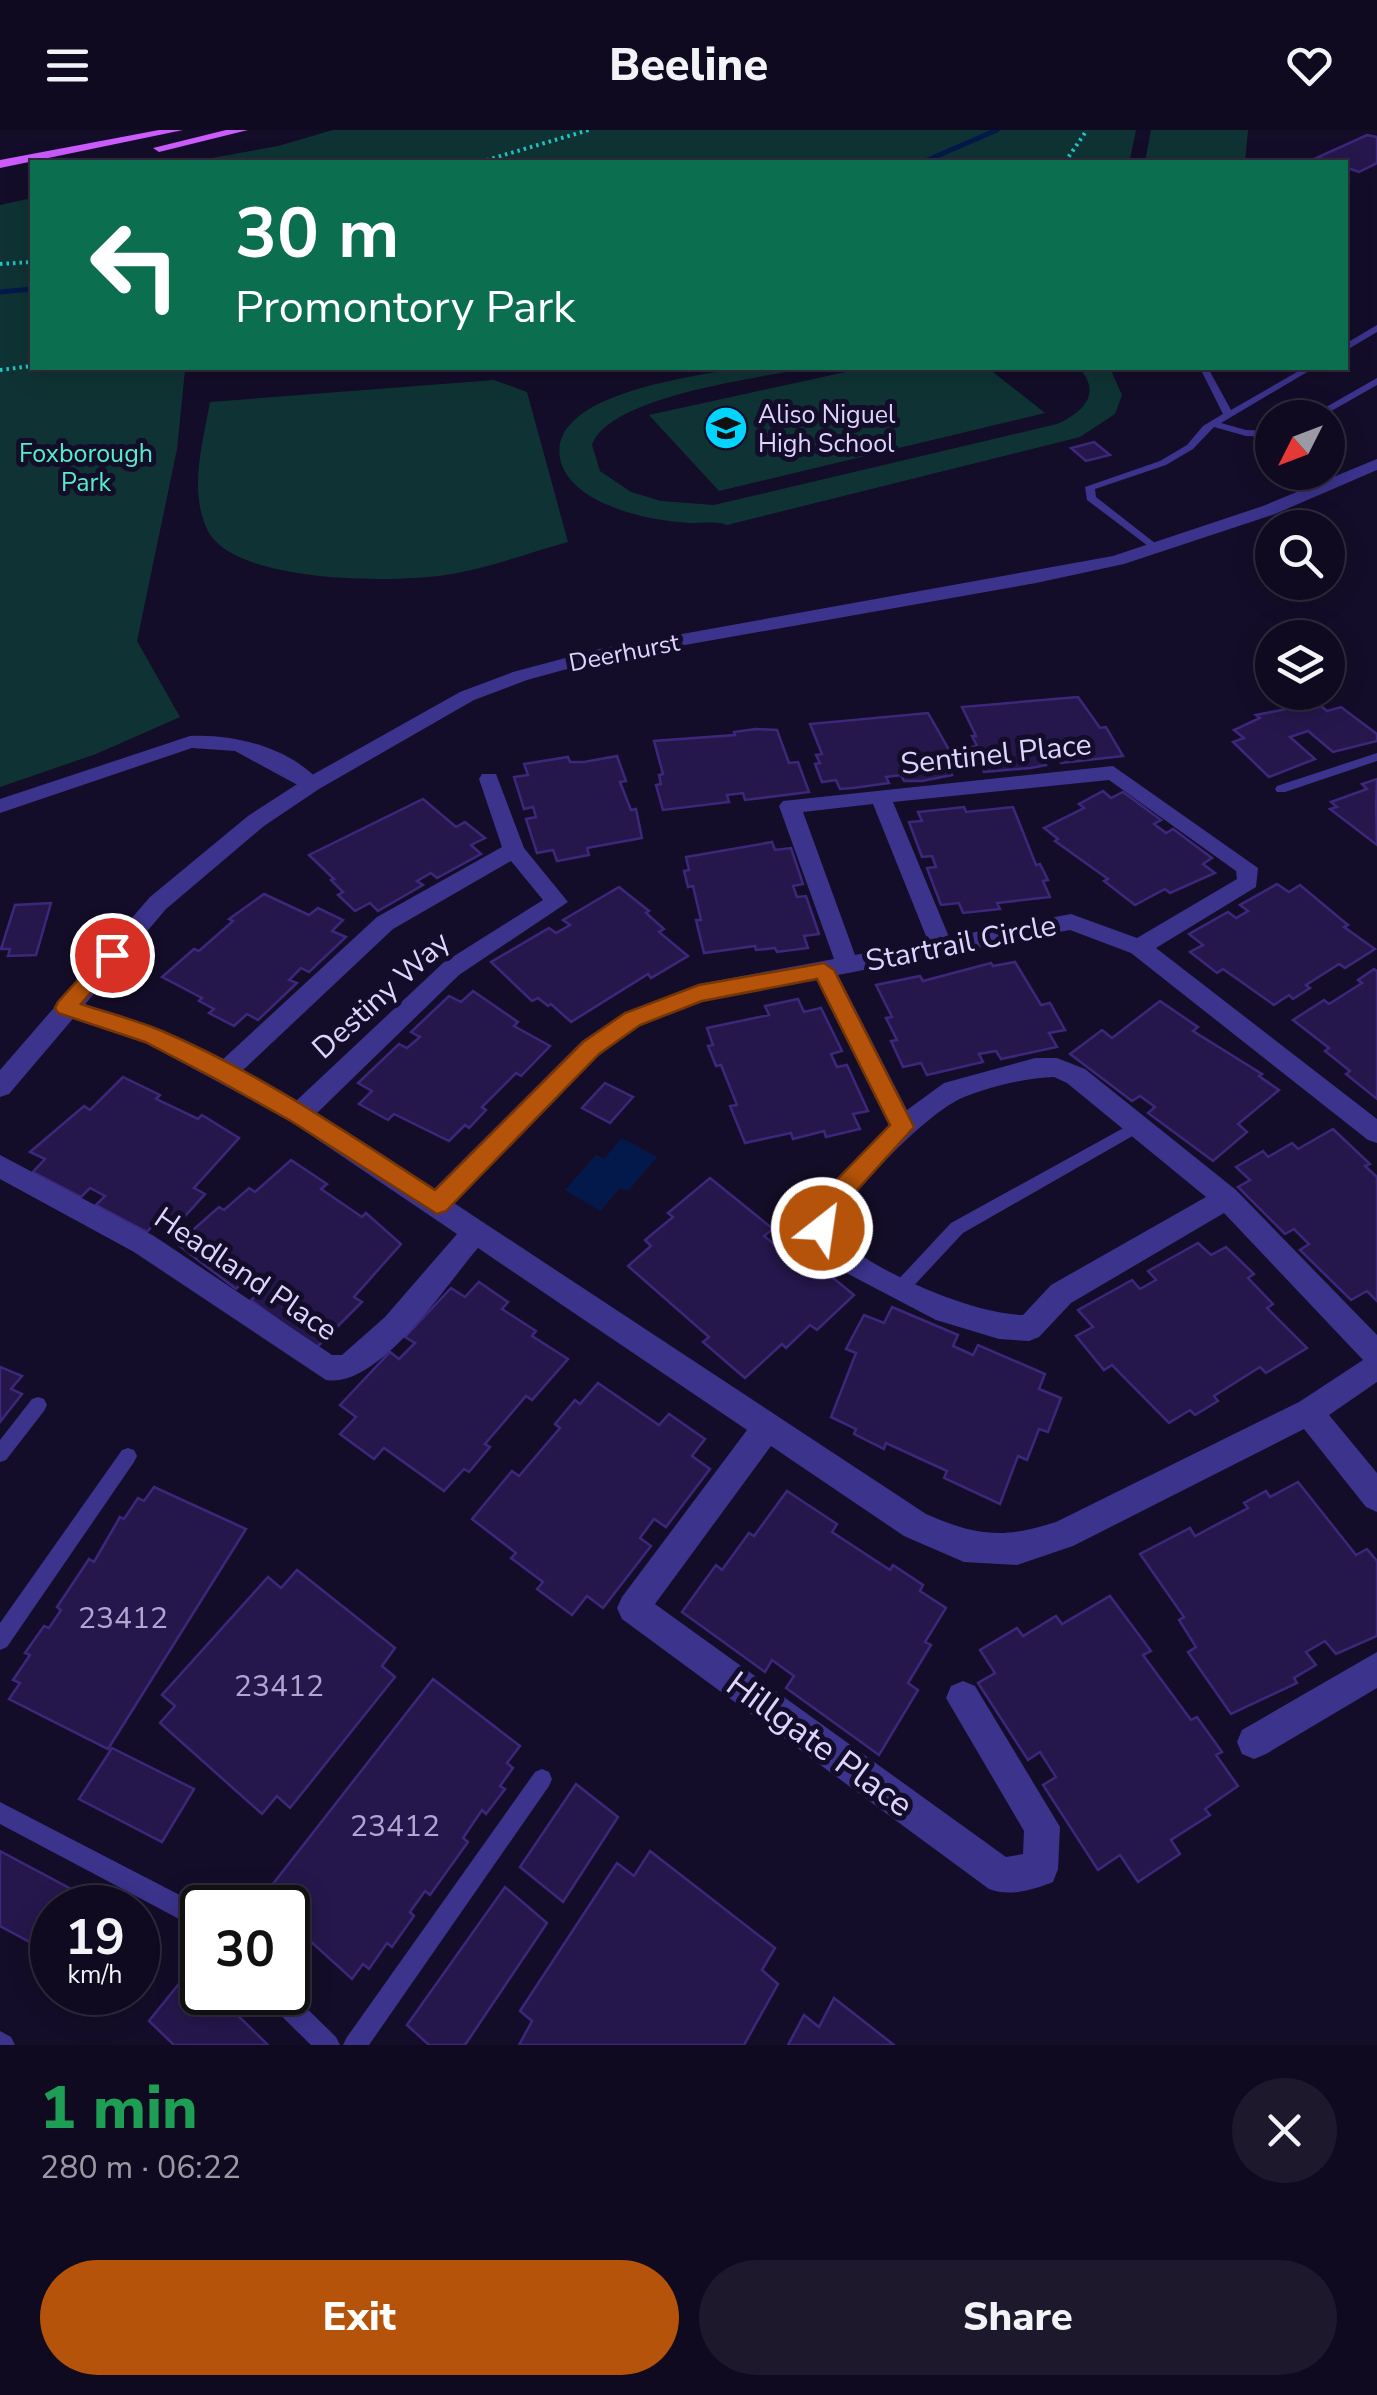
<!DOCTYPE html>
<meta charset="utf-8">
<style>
body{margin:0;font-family:"Nunito Sans",sans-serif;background:#1d182c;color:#f1f3f6;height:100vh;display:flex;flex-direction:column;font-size:38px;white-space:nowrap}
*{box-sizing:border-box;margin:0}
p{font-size:32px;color:#9b9aa4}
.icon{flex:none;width:55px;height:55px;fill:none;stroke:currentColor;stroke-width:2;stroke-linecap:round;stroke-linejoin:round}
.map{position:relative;height:1915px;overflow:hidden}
.drawer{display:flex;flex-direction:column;background:#0f0a1f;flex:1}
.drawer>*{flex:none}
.top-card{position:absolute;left:30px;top:30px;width:1318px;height:210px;border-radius:0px;box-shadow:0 5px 25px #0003,0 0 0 2px #2f2b3d;background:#0b6e4f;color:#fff;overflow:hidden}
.needle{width:65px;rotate:228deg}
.fabs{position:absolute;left:1255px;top:270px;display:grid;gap:20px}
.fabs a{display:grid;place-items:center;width:90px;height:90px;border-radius:50%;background:#0f0a1f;box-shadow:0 5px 25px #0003,0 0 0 2px #2f2b3d;font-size:50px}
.speed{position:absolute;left:30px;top:1755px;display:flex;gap:20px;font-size:50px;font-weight:700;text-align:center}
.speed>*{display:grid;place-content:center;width:130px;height:130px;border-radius:50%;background:#0f0a1f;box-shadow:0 5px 25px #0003,0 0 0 2px #2f2b3d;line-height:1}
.speed small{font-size:25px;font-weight:400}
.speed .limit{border:5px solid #111;border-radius:15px;background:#fff;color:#111}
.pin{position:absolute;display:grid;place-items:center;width:85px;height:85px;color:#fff;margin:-42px;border:5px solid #fff;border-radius:50%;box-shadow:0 2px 10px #0007}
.me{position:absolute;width:110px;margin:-55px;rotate:30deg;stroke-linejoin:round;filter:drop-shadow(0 0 8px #0008)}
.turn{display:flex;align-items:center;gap:35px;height:210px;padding:0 40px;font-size:45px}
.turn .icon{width:130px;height:130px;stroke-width:2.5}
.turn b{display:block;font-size:70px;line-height:85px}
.round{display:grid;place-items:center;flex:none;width:105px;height:105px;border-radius:52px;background:#1d182c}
.headline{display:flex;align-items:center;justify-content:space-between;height:170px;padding:0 40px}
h1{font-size:60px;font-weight:800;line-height:75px;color:#1e9e55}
.cta{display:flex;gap:20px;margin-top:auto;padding:20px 40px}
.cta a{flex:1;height:115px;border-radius:60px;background:#b45309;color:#fff;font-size:40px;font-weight:800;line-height:115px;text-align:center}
.cta a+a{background:#1d182c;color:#f1f3f6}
header{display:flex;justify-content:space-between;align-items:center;height:130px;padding:0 40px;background:#0f0a1f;font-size:45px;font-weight:800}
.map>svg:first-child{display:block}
.green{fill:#0f3334}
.water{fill:#04194b}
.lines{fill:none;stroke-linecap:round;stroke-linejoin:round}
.stream{stroke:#04194b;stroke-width:5}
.building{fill:#25174c;stroke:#3d277b;stroke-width:2.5}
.path{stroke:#22c6c7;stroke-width:4;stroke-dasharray:2.5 4;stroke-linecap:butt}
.service{fill:#3c338d;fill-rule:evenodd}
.minor{fill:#3c338d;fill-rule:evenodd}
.tertiary{fill:#3c338d;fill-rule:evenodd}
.primary{fill:#cd5cff;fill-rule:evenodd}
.route{fill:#b45309;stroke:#753606;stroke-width:2.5}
.labels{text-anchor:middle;stroke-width:10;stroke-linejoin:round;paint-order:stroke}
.far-poi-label{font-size:25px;fill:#ddd5ff;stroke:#140d29;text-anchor:start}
.far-park-label{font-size:25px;fill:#54edd0;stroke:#140d29}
.far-street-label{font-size:25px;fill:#ddd5ff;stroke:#140d29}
.street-label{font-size:30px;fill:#ddd5ff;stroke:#140d29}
.near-number-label{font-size:30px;fill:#afa6d2}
.near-street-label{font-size:35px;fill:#ddd5ff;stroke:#140d29}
</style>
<header><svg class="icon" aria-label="menu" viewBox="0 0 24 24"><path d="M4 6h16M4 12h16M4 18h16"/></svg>Beeline<svg class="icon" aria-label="heart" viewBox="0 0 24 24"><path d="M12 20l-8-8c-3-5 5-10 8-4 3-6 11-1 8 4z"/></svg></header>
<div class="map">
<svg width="1377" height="1915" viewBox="0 0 1377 1915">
<rect width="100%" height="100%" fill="#140d29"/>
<g class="green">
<polygon points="333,0 1136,0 1130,29 1124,32 190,32 278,16"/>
<polygon points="1151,0 1248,0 1245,32 1145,32"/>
<polygon points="32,68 32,238 221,238 185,240 177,319 137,511 180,587 96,624 0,657 0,75"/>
<path d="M737,238H809C759,248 609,266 592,315L600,341L631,362L661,371L714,375L1057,294C1084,282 1102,263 1079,238H1110L1122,265L1115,284L1080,307L727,395C717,391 702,393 690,393C662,391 633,386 608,375C588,367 564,351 560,328C549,263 694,247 737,238Z"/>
<polygon points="864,238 988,238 1045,283 719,361 649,285"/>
<path d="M494,250L527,262L568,412C531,422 494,436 457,443C404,454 236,455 208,401C188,361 203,313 210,272Z"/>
</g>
<polygon class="water" points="622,1008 657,1027 628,1061 620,1058 600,1081 565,1060 596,1025 604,1029"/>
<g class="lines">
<g class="stream">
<polyline points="923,32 997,0"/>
<polyline points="0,162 32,159"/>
</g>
</g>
<g class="building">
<polygon points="1367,5 1377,7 1377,33 1359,42 1345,37 1345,32 1316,28"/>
<polygon points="1094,312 1110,325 1086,331 1071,318"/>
<polygon points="1078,567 1100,598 1106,597 1123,626 1061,633 1057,627 1043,629 1046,635 1031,638 984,642 972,617 977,616 972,606 976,606 962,577"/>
<polygon points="1317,573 1327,581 1341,577 1377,604 1377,611 1333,622 1308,601 1290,607 1315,629 1269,647 1233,612 1244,608 1234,600 1260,588 1256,585"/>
<polygon points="928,583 948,618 956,617 965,635 949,637 952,645 922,651 904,651 901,645 886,647 889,653 853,658 840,659 836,650 822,652 815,634 820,633 816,625 822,624 810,594"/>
<polygon points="756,599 777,600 789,633 798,632 809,662 745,670 743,663 727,665 729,672 663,680 656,655 661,654 659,645 663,644 654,611 735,605 734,602"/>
<polygon points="617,626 626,651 620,652 631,680 636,679 642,708 587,718 589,725 557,731 553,720 537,723 526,689 536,687 533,677 524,679 514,647 528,645 524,634 568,627 570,632 584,632"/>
<polygon points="1377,649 1376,675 1377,715 1330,679 1337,677 1331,672 1367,659 1362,654"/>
<polygon points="1103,661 1111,668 1123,662 1161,690 1154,694 1166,703 1173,699 1212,728 1203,734 1215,743 1170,763 1165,759 1135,775 1104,751 1108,749 1055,711 1058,709 1044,698 1084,678 1079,674"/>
<polygon points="423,669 456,697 465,692 485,708 471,715 481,724 437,748 431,743 417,751 423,755 378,781 370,773 355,781 338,765 343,762 331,750 334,749 309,725"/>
<polygon points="964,677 966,682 1013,677 1036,735 1040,734 1048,750 1043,751 1050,767 997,773 1000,779 963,783 959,773 941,775 927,738 936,737 932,726 922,727 909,692 922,691 918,682"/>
<polygon points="772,712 775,720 791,718 803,754 793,756 797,767 806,766 819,804 804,806 808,818 777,822 775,818 756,820 755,816 704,823 696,790 701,790 693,756 688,757 684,741 689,740 686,727"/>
<polygon points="1277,754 1289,762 1300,755 1348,795 1344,797 1375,819 1345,838 1339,834 1306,855 1310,858 1293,869 1289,865 1274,875 1223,839 1217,843 1190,822 1203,815 1189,804 1228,782 1236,788 1248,781 1240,775"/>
<polygon points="619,757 649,781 646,783 664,799 659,802 688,826 651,848 648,844 571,892 551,874 548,876 538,868 532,871 491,832 549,798 556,803 570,795 563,790"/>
<polygon points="264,764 309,785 318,778 343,790 332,801 346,807 309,842 301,838 289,850 297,853 258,890 247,884 234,896 209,883 214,879 199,871 202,868 162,847 194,819 199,821 233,791 229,789"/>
<polygon points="51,773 36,825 8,826 10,819 1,819 15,775"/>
<polygon points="1015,832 1041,875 1050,873 1065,900 1049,903 1057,917 1001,929 996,921 979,924 983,932 927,945 921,933 903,937 891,911 897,910 886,888 892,887 876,855 920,846 923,851 991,833 993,836"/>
<polygon points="1374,839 1377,841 1377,969 1346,944 1350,941 1325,921 1329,918 1293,890 1324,870 1329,874 1362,853 1358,850"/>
<polygon points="473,861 518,892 514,896 550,916 521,946 516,943 482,977 486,980 469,998 465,995 449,1011 394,984 388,990 359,974 372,961 358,953 399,914 407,918 420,907 411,902 449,866 461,872"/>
<polygon points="798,869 804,882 821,878 842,921 831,924 837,937 847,935 868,981 853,984 860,999 826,1007 824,1001 793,1009 791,1003 745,1013 730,976 737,975 721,935 716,936 708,916 713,915 707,898 769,885 765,876"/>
<polygon points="1160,871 1198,897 1193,901 1262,944 1259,946 1279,960 1238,994 1247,1002 1213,1031 1148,983 1155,977 1140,966 1132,971 1070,924 1102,900 1112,908"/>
<polygon points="123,947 160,965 156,969 198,989 202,985 239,1008 194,1058 205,1064 177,1095 161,1086 147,1102 96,1075 105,1066 90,1058 81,1067 33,1042 45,1029 30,1022 84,976 90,980"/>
<polygon points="605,953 633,967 610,993 582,978"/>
<polygon points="1333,999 1370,1034 1365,1036 1377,1047 1377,1171 1367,1161 1351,1170 1300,1120 1309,1114 1294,1099 1285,1104 1238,1057 1250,1050 1236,1037 1263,1021 1268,1027 1292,1013 1298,1019"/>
<polygon points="291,1030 327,1054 321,1059 362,1087 366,1083 401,1114 354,1167 362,1172 316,1218 251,1170 260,1161 246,1150 236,1159 177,1114 219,1077 224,1080 249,1058 255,1062"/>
<polygon points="710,1048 773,1099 764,1106 780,1119 788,1111 854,1165 817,1200 810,1195 786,1218 782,1214 745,1248 703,1212 709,1207 628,1136 651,1116 645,1110 673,1087 668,1083"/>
<polygon points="1198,1113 1211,1125 1226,1117 1254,1144 1248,1148 1273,1174 1267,1178 1307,1218 1266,1243 1260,1237 1214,1266 1218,1271 1195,1285 1190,1280 1169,1293 1112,1235 1104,1240 1076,1206 1093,1197 1078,1180 1132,1150 1140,1159 1156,1150 1148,1141"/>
<polygon points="479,1152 508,1172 502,1179 536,1201 532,1206 568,1229 532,1270 526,1266 485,1314 490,1317 469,1342 464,1339 444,1361 384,1318 374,1329 340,1304 356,1287 340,1275 390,1222 399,1229 415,1213 405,1207 451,1158 465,1167"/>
<polygon points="892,1177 958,1205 953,1216 973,1225 978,1215 1045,1244 1039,1259 1061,1268 1048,1302 1039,1299 1027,1330 1018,1326 1000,1374 944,1348 947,1341 886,1313 884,1319 854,1304 856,1299 831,1287 856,1223 846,1219 864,1185 884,1193"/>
<polygon points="0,1237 22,1246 11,1259 22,1264 0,1292"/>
<polygon points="598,1253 659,1295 669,1284 705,1309 692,1326 710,1339 666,1397 654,1389 640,1408 651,1416 603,1478 587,1466 572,1485 537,1459 543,1452 511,1428 516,1423 472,1389 512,1341 519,1346 560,1298 555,1294 575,1270 580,1274"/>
<polygon points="1298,1352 1356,1425 1367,1419 1377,1431 1377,1506 1336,1524 1325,1511 1306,1522 1316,1535 1294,1548 1297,1553 1231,1584 1188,1522 1196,1517 1179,1490 1184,1487 1140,1424 1190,1398 1195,1406 1248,1378 1244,1373 1266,1361 1270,1367"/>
<polygon points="154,1357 246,1399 108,1619 9,1569 20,1553 13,1550 30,1525 25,1523 44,1496 49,1498 61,1480 57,1477 89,1429 94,1432 120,1387 124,1389 138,1368 144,1371"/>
<polygon points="787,1361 837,1394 832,1402 890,1440 893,1435 923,1455 920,1461 946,1478 925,1512 931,1515 908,1553 918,1560 879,1625 786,1558 794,1546 772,1530 765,1542 682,1482 716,1435 722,1440 749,1403 754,1406"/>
<polygon points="297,1440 395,1518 382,1536 395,1547 290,1678 277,1666 262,1684 160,1593 175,1576 162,1565 268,1447 281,1458"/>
<polygon points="1110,1466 1151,1521 1143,1525 1191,1590 1197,1587 1222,1622 1216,1625 1238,1656 1205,1679 1210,1685 1171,1710 1180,1724 1138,1752 1120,1725 1098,1740 1043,1655 1056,1647 1040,1622 1028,1630 978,1553 995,1543 980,1520 1017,1498 1023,1506 1056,1486 1062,1494"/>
<polygon points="433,1549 520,1616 507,1633 513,1638 500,1656 505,1659 486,1684 482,1680 463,1708 468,1712 430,1765 425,1761 410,1782 414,1786 392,1817 387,1813 369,1839 363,1834 352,1849 288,1791 288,1778 272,1778 262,1768"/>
<polygon points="112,1618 194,1659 162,1712 79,1669"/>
<polygon points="576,1654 618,1687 563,1772 520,1737"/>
<polygon points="0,1721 107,1778 52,1778 52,1824 0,1796"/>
<polygon points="650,1721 775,1818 762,1840 778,1854 744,1915 519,1915 532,1891 520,1881 617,1733 634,1746"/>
<polygon points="505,1757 547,1793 465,1915 429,1915 407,1895"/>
<polygon points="190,1840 202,1851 202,1862 214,1862 268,1915 174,1915 149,1891"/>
<polygon points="834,1868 894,1915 788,1915 804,1885 819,1897"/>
</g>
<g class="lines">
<g class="path">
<polyline points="480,32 589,0"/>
<polyline points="1065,32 1087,0"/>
<polyline points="0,134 32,132"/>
<polyline points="0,240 32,236"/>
</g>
<g class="service">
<polygon points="1377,195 1377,202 1345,221 1345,214"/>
<polygon points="1200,238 1208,238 1231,280 1304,238 1314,238 1221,293 1246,300 1272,301 1272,307 1246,306 1214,297 1193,319 1166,335 1095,359 1096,367 1160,417 1160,421 1156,422 1087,370 1085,357 1160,331 1187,315 1203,296 1223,284"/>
<polygon points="1377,248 1377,255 1319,288 1307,288"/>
<polygon points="1377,623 1377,631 1285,662 1277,662 1275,659 1277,656"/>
<polygon points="1138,990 1143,992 1146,996 1143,1000 963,1103 907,1163 901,1165 895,1163 893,1158 895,1153 951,1093"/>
<polygon points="38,1267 44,1269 47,1275 44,1281 6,1330 0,1332 0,1310 32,1269"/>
<polygon points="128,1318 134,1320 137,1326 134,1332 7,1517 0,1520 0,1493 122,1320"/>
<polygon points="542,1639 549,1642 552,1649 549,1656 369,1915 343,1915 347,1907 535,1642"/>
<polygon points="0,1672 197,1774 202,1780 202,1806 194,1803 181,1790 0,1694"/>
<polygon points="288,1860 336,1907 340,1915 311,1915 265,1870 262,1862 288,1862"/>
<polygon points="0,1901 11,1907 15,1915 0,1915"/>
</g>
<g class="minor">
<path d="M190,606C234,603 293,619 322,654L312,661L305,659L235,621L192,618L0,683V669Z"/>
<path d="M1113,636L1258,738L1256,757L1156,818L1377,989V1013L1368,1010L1131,823L1070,800L838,845L907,980L944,953L1035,928H1057L1085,939L1236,1060L1377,1205V1252L1329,1285L1377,1343V1382L1366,1377L1304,1299L1073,1416L1017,1435L964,1432L904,1406L771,1316L655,1474L1006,1727L1023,1724L1024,1701L946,1568L951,1556L963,1551L975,1556L1060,1697L1058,1739L1053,1752C1033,1760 1009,1767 989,1759L622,1489L617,1478L622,1467L747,1300L478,1118C446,1155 379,1259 326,1250L134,1122L0,1049V1025L154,1106L332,1225H342L385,1187L457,1104L290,991L144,912L58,883L54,877L58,871L66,868L162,900L221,931L377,787L502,717L479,649L482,644H496L524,718L568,772L459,845L317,983L433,1060L582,911L624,883L699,854L834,829L779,676L783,671ZM1109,650L1236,741L1237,749L1137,808L1071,784L949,807L893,672ZM873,674L928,811L855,825L803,682ZM511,731L543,770L443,833L296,971L241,942L393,799ZM817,849L889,995L822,1065L809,1098L833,1136L936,1190L999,1209L1029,1211L1039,1207L1071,1173L1224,1083L1363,1230L1299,1272L1056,1392C1004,1409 976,1406 926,1384L454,1073C507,1019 576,935 638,897C690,866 758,860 817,849ZM1054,947L1067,953L1206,1067L1051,1155L1023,1185C976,1184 894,1149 855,1121C847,1115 842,1104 836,1096C848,1063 930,980 964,967C992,956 1025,948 1054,947Z"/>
<polygon points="1377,1522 1377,1558 1266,1624 1254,1629 1242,1624 1237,1612 1242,1600"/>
</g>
<polygon class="tertiary" points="1377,329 1377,340 1275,384 1124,434 1036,453 600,530 527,550 474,570 319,659 264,696 166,779 9,964 0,967 0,940 150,767 248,686 305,649 460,562 513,542 599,519 1113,426 1263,376"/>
<g class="primary">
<polygon points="159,0 183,0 0,38 0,30"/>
<polygon points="226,0 248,0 159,22 153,18"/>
</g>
</g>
<path class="route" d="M112,817L123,825L81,874C108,883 136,890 162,901C258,942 347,1003 435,1060L583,912L625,883L699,855L824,833L834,840L914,997L841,1078L831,1106L822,1109L814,1106L810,1098L822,1065L890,995L817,849L702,871L640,895L599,924L446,1081L437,1084L291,991L216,949L145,912L58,883L55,878L58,872L105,820Z"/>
<defs>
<g id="school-disc" transform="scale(2.25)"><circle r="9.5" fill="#01d5ff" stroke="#140d29"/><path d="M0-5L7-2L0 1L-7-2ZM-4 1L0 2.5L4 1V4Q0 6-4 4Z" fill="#111"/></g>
</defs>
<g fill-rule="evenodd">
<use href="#school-disc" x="726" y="298"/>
</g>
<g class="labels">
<g class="far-poi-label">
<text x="758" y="293">Aliso Niguel<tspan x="758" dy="29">High School</tspan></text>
</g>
<g class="far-park-label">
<text x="86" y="332">Foxborough<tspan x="86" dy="29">Park</tspan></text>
</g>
<g class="far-street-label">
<text transform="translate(624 522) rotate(-11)" y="9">Deerhurst</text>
</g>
<g class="street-label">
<text transform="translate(996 624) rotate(-6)" y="10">Sentinel Place</text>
<text transform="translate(961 813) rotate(-11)" y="10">Startrail Circle</text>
<text transform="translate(381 865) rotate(-42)" y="10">Destiny Way</text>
<text transform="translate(246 1144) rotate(34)" y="10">Headland Place</text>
</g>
<g class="near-number-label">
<text x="123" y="1498">23412</text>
<text x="279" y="1566">23412</text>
<text x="395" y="1706">23412</text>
</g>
<g class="near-street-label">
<text transform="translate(820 1614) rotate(36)" y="12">Hillgate Place</text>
</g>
</g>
</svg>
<div class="fabs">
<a><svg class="needle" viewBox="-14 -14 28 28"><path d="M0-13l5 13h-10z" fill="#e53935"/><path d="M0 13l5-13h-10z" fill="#9b9aa4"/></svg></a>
<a><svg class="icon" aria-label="search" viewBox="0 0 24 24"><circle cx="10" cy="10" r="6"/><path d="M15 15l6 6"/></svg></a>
<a><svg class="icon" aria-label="layers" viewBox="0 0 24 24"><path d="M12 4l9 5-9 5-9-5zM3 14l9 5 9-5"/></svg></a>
</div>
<div class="speed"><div>19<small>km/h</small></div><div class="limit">30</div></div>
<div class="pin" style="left:112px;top:825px;background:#d93025"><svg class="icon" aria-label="arrive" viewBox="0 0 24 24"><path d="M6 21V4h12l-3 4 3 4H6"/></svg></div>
<svg class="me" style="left:822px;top:1098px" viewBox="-20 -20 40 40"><circle r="17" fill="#b45309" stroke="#fff" stroke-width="3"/><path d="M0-11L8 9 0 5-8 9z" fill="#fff"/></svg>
<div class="top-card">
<div class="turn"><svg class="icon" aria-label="left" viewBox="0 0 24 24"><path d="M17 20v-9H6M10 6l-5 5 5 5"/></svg><div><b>30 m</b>Promontory Park</div></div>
</div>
</div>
<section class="drawer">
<div class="headline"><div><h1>1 min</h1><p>280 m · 06:22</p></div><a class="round"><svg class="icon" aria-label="close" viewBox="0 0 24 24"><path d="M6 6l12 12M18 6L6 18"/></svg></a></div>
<div class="cta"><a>Exit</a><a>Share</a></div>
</section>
